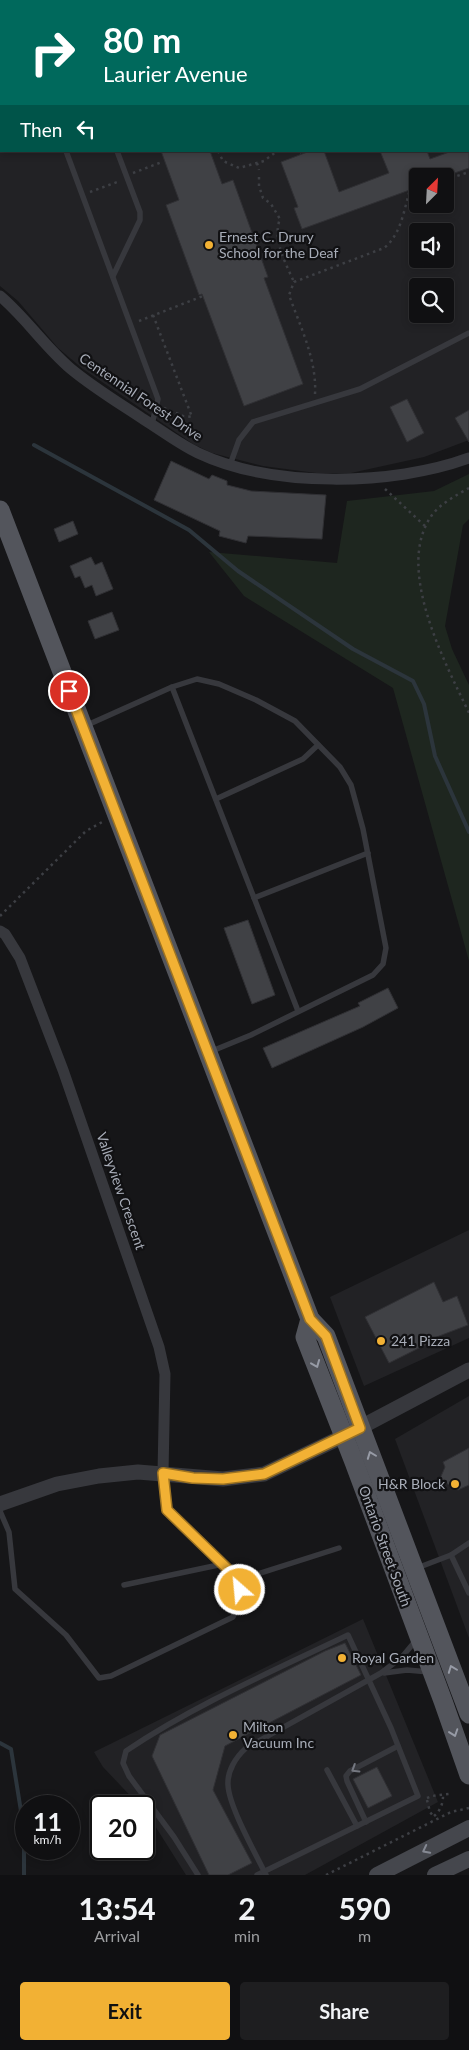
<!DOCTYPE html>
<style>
body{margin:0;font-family:Lato,sans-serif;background:#1e1e20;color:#f1f3f6;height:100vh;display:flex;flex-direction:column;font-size:19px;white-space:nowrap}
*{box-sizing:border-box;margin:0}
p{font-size:16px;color:#9c9d9f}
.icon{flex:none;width:28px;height:28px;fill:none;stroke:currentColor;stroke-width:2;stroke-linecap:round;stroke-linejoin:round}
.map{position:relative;height:1875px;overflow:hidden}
.drawer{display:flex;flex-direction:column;background:#101012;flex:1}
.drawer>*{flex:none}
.top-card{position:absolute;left:0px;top:0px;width:470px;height:152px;box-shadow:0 2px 8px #0003,0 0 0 1px #303032;background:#00695c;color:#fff;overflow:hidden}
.needle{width:32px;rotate:24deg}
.tools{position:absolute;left:409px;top:168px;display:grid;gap:10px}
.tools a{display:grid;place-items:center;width:45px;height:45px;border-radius:5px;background:#101012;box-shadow:0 2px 8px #0003,0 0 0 1px #303032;font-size:25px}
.speed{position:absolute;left:15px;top:1795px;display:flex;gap:10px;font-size:25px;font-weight:700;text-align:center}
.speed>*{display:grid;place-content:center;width:65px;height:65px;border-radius:50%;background:#101012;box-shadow:0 2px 8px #0003,0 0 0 1px #303032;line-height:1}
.speed small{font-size:12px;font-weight:400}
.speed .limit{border:2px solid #111;border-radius:8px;background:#fff;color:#111}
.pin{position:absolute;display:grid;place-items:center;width:42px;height:42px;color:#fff;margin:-21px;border:2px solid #fff;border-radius:50%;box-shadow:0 1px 5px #0007}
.me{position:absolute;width:55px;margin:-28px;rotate:333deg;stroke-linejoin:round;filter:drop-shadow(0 0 4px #0008)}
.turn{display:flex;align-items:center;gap:18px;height:105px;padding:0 20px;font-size:22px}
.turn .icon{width:65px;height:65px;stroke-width:2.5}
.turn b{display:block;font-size:35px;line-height:42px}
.then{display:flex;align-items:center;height:48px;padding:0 20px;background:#0003;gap:10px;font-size:19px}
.eta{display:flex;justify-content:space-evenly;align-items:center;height:85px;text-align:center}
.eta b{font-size:30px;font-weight:700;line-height:35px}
.button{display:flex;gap:10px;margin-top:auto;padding:10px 20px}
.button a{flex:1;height:58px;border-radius:5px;background:#f2b134;color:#111;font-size:20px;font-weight:700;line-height:58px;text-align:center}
.button a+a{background:#1e1e20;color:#f1f3f6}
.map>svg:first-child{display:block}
.built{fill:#222225;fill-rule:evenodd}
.green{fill:#1e261f}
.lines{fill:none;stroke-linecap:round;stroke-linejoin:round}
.stream{stroke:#2c353c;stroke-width:4}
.building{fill:#404145;stroke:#303034}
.path{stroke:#3d3f44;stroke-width:2.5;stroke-dasharray:2.5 4;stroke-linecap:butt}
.service{stroke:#37383d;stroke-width:5.5}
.minor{stroke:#37383d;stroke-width:11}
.tertiary{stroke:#37383d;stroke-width:15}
.secondary{stroke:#45474d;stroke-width:16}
.primary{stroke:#53555c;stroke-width:19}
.oneway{stroke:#979ba6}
.oneway2{stroke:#757881}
.oneway3{stroke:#858993}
.route-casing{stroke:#9d7322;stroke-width:12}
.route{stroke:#f2b134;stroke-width:9}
.poi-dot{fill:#f2b134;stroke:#111113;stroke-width:2}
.labels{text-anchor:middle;stroke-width:4.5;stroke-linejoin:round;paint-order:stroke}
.poi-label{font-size:14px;fill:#a8adb8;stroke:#111113;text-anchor:start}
.street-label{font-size:14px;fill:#a8adb8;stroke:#111113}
</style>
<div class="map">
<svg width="469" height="1875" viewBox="0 0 469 1875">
<rect width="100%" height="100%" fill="#161618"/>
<g class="built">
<path d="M0,0H469V440L424,457L351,473H316L263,466L212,453L193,444L83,369L58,348L18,301L0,286ZM1,1H469V151H1ZM418,176H445V204H418ZM418,231H445V259H418ZM418,286H445V314H418Z"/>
<polygon points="469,1230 469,1338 364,1386 330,1297"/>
<polygon points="469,1396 469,1638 395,1439"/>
<polygon points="363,1619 438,1802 305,1875 186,1875 150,1818 144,1811 144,1806 140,1806 103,1767 94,1752"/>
</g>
<polygon class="green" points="469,474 469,519 463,525 445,626 452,649 469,685 469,961 393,688 244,596 209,552 337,563 347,501 434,491"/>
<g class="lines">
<g class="stream">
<polyline points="34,445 189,530 238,571 353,649 413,681 424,704 435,756 469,832"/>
<polyline points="0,1743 11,1749 24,1830 24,1875"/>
</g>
</g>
<g class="building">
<polygon points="161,151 210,151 222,184 233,180 268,277 264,278 303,384 244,406 202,294 199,295 166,205 179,200"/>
<polygon points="310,151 324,151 339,192 389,173 380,151 427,151 430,159 452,151 469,151 469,168 446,176 418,176 418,187 302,229 294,208 298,207 281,162"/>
<polygon points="407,399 424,433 407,442 390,407"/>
<polygon points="469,410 469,442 455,418"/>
<polygon points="171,461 209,479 212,475 227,481 227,485 251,491 326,495 322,539 248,536 246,543 219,536 220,531 154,500"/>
<polygon points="73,521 78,534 59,542 54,529"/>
<polygon points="91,557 95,565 102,562 113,589 96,596 92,585 85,588 80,576 75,578 70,566"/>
<polygon points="112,612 119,630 95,639 88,621"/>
<polygon points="248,920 275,995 252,1004 224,928"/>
<polygon points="388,988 398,1008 363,1027 272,1068 263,1048 360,1006 358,1003"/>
<polygon points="434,1282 443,1302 457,1296 468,1325 434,1338 435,1340 389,1363 365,1317"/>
<polygon points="469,1448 469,1485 458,1490 446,1483 436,1488 445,1467 443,1462"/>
<polygon points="345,1643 361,1675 225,1746 213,1790 252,1863 228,1875 209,1875 152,1756 160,1735 325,1651"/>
<polygon points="377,1767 392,1796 368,1808 353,1779"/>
</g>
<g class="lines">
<g class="path">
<polyline points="70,0 70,1"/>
<polyline points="192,0 193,1"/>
<polyline points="55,1 59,0"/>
<polyline points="218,151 223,161 239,168 264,161 277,151"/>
<polyline points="300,151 302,154"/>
<polyline points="257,163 259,170"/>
<polyline points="133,173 162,162"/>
<path d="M259,177V186L263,198L271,204L280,219C272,239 286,264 294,282"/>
<polyline points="445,180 469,172"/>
<polyline points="90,192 120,181"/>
<polyline points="153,315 192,417 183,416 164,408"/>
<polyline points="139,321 203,296"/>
<path d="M315,394C317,360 300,326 289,295L294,282L384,248C400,236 404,211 409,193L418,190"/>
<path d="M469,488C457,495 441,503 432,515C394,568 445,662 469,713"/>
<polyline points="385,489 425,526"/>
<polyline points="0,916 86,831 104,821"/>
<polyline points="427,1798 432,1796 449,1794"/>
<polyline points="427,1800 430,1812 434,1817"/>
<path d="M434,1816C440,1811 443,1804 443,1796"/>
<polyline points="326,1875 451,1812 469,1808"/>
</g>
<g class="service">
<polyline points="11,0 11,1"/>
<polyline points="66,151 158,399 152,424"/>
<polyline points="113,276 140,220 140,212 117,151"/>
<polyline points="230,465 239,440 253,422 360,389 469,333"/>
<polyline points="172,687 298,1011"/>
<polyline points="85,726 172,687 197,679 219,684 256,700 295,721 340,767 351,785 363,829 386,948 383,964 373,975 251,1035 212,1051"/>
<polyline points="216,799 303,759 318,745"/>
<polyline points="254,898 368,853"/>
<polyline points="0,1511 9,1532 15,1589 66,1635 99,1678 111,1676 233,1617 240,1601 239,1580 167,1510 163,1475"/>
<polyline points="451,1555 469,1593"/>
<polyline points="417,1568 451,1555 469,1543"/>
<polyline points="239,1580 339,1548"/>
<polyline points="124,1585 223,1564"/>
<polyline points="384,1673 407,1670 429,1672"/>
<polyline points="327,1770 357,1826"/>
<polyline points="366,1822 347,1781 346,1776 350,1771 398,1746"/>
<path d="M198,1875L174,1837L129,1776L123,1763L126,1751C194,1705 273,1671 348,1635L391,1728L418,1796L257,1875"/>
<path d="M266,1875C256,1854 229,1807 228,1785C227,1771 236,1757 246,1748L381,1673L402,1657L417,1639"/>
</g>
<g class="minor">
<path d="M0,296C26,318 45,347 71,369C94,388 119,403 143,419C161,430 179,444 198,453C272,488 393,486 469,458"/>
<polyline points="0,931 5,934 20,958 63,1070 159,1347 165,1374 163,1473"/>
</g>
<polyline class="tertiary" points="0,1504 57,1484 99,1476 138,1472 223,1479 264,1474 344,1436 469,1370"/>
<g class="secondary">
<polyline points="377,1875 469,1828"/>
<polyline points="435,1875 469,1859"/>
</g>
<g class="primary">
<polyline points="0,510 310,1319 326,1336 469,1714"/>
<polyline points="310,1319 305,1337 354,1462 443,1701 469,1775"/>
</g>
</g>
<defs><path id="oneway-chevron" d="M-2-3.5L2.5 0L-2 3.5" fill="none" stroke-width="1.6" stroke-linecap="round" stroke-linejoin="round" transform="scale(1.25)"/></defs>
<g class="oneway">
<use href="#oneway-chevron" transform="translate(316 1364) rotate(68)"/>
<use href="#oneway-chevron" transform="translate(371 1455) rotate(-111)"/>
<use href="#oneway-chevron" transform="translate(452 1669) rotate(-111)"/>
<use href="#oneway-chevron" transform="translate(454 1733) rotate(71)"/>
</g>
<use class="oneway2" href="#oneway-chevron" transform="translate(355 1769) rotate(148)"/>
<use class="oneway3" href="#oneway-chevron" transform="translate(426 1850) rotate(153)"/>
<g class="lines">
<g class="route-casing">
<polyline id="route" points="69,691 310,1319 326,1336 360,1428 264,1474 223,1479 193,1478 163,1473 167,1510 239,1580 240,1590"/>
</g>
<use href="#route" class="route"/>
</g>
<g class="poi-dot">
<circle cx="209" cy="245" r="5"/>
<circle cx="381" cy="1341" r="5"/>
<circle cx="455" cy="1484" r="5"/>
<circle cx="342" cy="1658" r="5"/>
<circle cx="233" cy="1735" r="5"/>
</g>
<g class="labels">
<g class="poi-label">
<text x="219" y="242">Ernest C. Drury<tspan x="219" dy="16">School for the Deaf</tspan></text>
<text x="391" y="1346">241 Pizza</text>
<text x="445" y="1489" text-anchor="end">H&amp;R Block</text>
<text x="352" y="1663">Royal Garden</text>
<text x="243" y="1732">Milton<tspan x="243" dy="16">Vacuum Inc</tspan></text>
</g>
<g class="street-label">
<text transform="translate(141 397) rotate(34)" y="5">Centennial Forest Drive</text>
<text transform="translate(121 1191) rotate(71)" y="5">Valleyview Crescent</text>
<text transform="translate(385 1546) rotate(70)" y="5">Ontario Street South</text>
</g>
</g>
</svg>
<div class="tools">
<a><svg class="needle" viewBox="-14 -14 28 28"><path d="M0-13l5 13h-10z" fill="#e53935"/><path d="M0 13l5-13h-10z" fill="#9c9d9f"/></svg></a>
<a><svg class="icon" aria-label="sound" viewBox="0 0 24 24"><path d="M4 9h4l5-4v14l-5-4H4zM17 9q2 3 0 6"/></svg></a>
<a><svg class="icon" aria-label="search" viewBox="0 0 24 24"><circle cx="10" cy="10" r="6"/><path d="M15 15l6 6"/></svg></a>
</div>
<div class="speed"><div>11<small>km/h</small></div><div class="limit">20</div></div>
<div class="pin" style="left:69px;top:691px;background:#d93025"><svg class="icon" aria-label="arrive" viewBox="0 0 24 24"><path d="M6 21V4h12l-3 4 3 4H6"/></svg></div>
<svg class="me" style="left:240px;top:1590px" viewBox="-20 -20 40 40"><circle r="17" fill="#f2b134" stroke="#fff" stroke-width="3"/><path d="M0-11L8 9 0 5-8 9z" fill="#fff"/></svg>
<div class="top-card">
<div class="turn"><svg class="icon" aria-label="right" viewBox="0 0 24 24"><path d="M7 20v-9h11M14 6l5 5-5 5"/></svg><div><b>80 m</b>Laurier Avenue</div></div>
<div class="then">Then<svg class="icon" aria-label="left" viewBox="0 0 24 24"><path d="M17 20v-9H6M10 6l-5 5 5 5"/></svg></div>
</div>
</div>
<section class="drawer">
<div class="eta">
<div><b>13:54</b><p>Arrival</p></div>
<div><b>2</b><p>min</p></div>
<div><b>590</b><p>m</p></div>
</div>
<div class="button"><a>Exit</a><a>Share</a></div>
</section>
